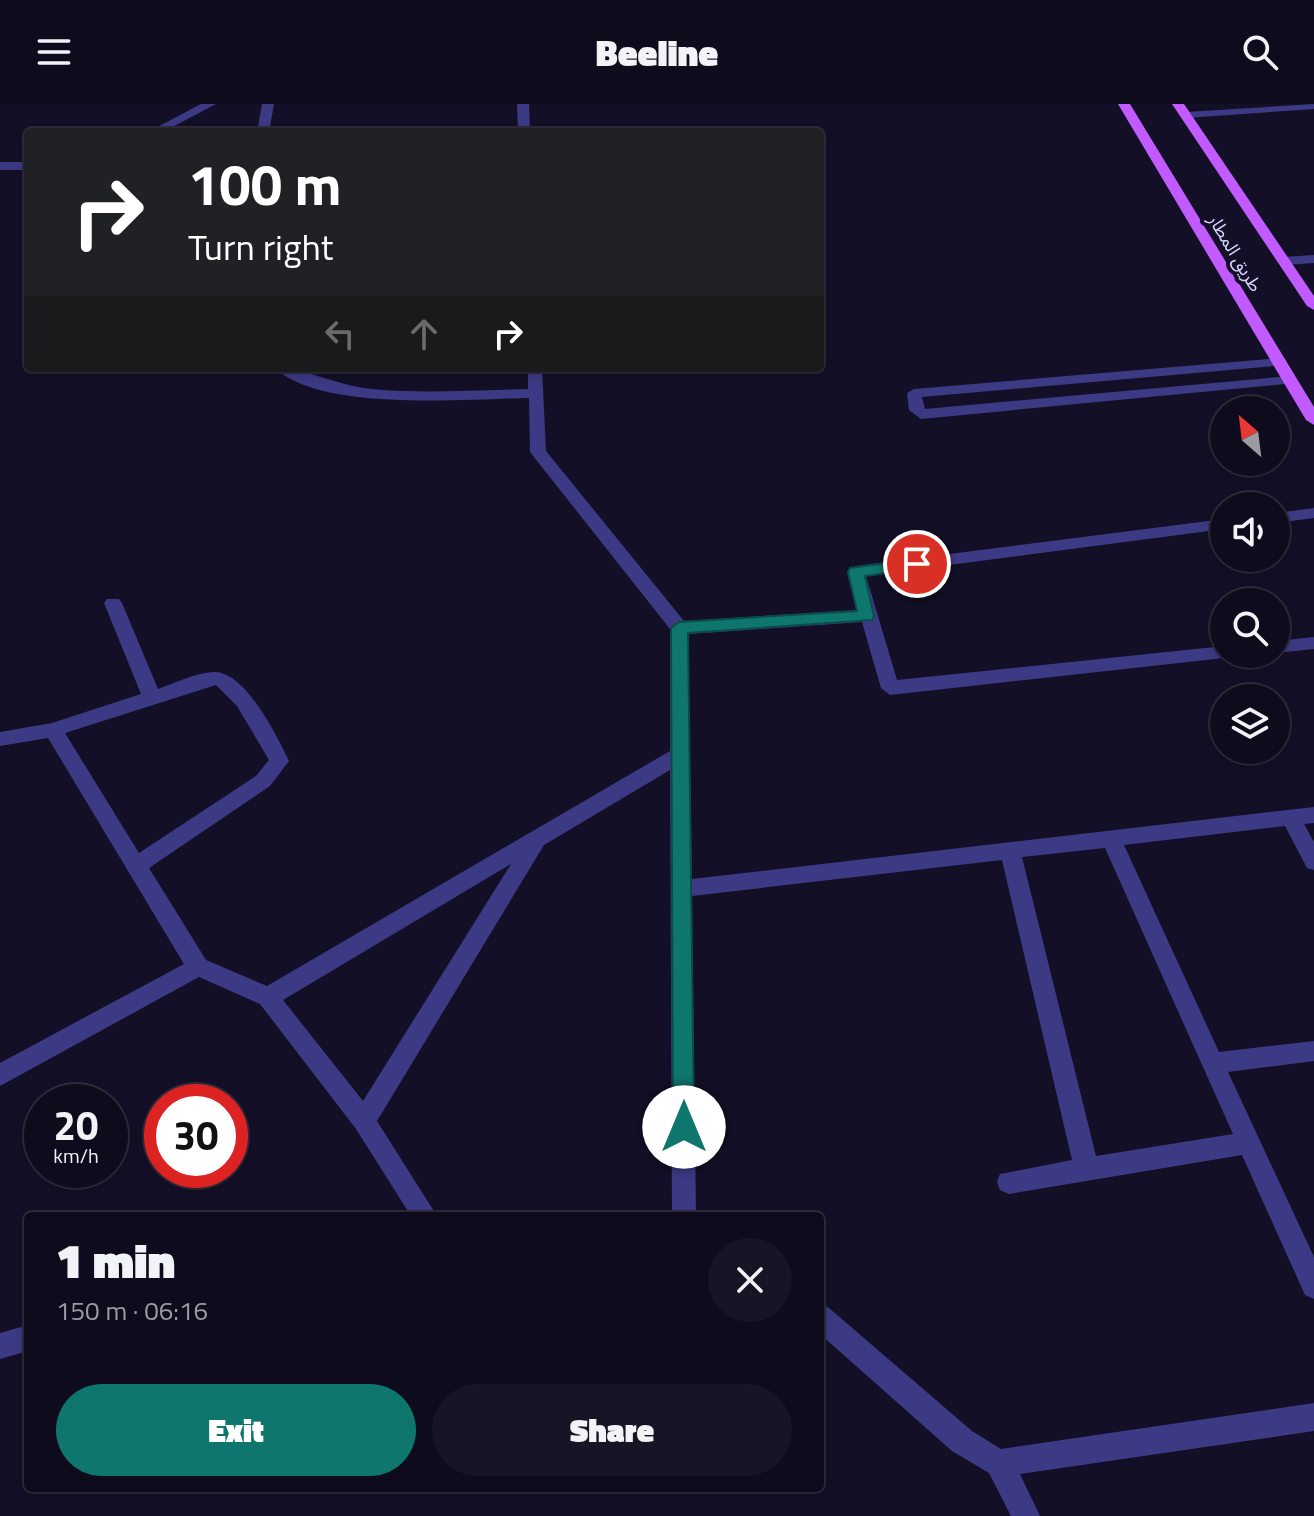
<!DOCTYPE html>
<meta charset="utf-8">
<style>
body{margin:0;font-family:"Titillium Web","Noto Sans Arabic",sans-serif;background:#171425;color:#f1f3f6;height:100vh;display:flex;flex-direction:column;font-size:30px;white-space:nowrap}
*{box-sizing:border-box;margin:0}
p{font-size:26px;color:#9b9ba3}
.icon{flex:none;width:44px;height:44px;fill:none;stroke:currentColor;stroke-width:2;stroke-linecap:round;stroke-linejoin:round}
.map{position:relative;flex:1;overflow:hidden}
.side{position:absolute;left:24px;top:1108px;width:800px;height:280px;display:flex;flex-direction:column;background:#0e0b1c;border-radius:8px;box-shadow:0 4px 12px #0003,0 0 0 2px #2e2b3b}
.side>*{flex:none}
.top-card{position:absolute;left:24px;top:24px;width:800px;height:244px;border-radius:8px;box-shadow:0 4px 12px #0003,0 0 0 2px #2e2b3b;background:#202124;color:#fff;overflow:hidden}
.needle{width:52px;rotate:332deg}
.controls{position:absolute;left:1210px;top:292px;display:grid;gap:16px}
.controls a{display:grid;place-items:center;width:80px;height:80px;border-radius:50%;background:#0e0b1c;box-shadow:0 4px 12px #0003,0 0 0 2px #2e2b3b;font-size:40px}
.speed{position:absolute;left:24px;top:980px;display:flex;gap:16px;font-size:40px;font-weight:700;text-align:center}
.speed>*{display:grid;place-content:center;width:104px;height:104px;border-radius:50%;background:#0e0b1c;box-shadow:0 4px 12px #0003,0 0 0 2px #2e2b3b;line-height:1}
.speed small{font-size:20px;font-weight:400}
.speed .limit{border:12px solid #d22;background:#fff;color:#111}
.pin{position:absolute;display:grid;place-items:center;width:68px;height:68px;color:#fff;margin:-34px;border:4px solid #fff;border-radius:50%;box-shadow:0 2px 8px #0007}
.me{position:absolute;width:88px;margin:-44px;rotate:0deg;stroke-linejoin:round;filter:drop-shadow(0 0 6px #0008)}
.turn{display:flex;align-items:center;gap:28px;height:168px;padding:0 32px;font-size:36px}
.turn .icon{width:104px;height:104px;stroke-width:2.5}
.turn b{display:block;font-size:56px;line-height:68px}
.lanes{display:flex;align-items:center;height:76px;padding:0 32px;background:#0003;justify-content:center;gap:40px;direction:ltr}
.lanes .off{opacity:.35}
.round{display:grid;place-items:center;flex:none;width:84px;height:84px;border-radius:42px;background:#171425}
.summary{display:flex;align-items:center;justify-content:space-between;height:136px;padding:0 32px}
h1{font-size:48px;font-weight:800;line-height:60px}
.primary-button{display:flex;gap:16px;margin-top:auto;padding:16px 32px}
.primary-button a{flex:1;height:92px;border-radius:48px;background:#0f766e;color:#fff;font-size:32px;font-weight:800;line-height:92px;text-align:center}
.primary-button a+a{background:#171425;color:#f1f3f6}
header{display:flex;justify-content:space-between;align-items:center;height:104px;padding:0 32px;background:#0e0b1c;font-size:36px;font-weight:800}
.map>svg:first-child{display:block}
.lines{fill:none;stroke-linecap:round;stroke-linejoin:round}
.service{fill:#3d3a85;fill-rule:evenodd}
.minor{fill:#3d3a85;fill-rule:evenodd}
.primary{fill:#c25bff;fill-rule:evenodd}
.route{fill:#0f766e;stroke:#0a4d48;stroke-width:2}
.labels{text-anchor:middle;stroke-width:8;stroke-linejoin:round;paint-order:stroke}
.far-street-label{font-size:18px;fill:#d9d4ff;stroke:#130f26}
</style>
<header><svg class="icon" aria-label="menu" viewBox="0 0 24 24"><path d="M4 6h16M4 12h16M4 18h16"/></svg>Beeline<svg class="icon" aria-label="search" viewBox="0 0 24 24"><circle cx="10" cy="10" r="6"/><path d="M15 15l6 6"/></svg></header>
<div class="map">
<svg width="1314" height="1412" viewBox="0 0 1314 1412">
<rect width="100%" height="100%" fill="#130f26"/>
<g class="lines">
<polygon class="service" points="1314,0 1314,5 1186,14 1180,11 1186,8"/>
<g class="minor">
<polygon points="201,0 216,0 163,28 148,28"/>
<polygon points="262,0 274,0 269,28 257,28"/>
<polygon points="517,0 529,0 530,28 518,28"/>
<rect x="0" y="58" width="28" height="8"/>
<polygon points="1314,151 1314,159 1284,161 1277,157 1284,153"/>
<polygon points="1280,254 1285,255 1285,261 922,293 925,305 1290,272 1295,273 1295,279 921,315 909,306 907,289 914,285"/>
<path d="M275,264C306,264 338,282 372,285C424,290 476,286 528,285V264H542L546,347L684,517L858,506L847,468L856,462L1224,415V425L866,472L897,576L1224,542V550H1232L1224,554L890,591L881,584L862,518L688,530L692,775L1314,703V719L1304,720L1314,738V766L1307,764L1285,722L1124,741L1219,948L1314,937V957L1228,968L1314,1153V1195L1305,1191L1242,1051L1009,1090L1000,1086L997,1078L1000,1070L1072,1056L1002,756L692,792L696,1112H672L670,666L544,741L377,1017L437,1112H411L356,1025L260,900L199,873L0,982V959L184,860L48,634L0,642V628L52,619L141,590L104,499L107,495H119L122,499L158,585C175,579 195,569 213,568C245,566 277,632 289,657L270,682L149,764L206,856L267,882L670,647V525L530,348L529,294C467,295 321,308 275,264ZM216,581L237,602L269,656L256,672L139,749L65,629ZM1105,744L1233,1030L1096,1052L1022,753ZM511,760L363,997L283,896Z"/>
<polygon points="1314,404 1314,414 1276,419 1276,409"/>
<polygon points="1314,533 1314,545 1276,549 1276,537"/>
<polygon points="820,1200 829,1204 972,1327 1001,1345 1314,1299 1314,1327 1020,1370 1040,1412 1011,1412 989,1369 952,1347 820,1230"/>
<polygon points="28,1221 28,1247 0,1255 0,1229"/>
</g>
<g class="primary">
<polygon points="1118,0 1130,0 1314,303 1314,321 1306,316"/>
<polygon points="1172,0 1184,0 1314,192 1314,206 1307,202"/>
</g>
</g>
<polygon class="route" points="917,455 925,460 923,464 865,472 874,512 872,516 688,529 694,1023 691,1030 684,1033 676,1030 673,1023 671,524 679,518 857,507 848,468 850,464"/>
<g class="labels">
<g class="far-street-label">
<text transform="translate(1235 149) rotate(59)" y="6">طريق المطار</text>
</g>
</g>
</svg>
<div class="controls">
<a><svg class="needle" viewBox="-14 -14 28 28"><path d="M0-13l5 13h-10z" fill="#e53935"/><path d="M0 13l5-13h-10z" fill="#9b9ba3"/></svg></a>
<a><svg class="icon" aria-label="sound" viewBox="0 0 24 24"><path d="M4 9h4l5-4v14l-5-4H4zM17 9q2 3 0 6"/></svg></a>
<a><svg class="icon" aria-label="search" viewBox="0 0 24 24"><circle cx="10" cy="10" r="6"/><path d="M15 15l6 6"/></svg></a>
<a><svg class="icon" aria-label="layers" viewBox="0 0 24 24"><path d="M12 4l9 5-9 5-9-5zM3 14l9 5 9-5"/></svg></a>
</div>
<div class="speed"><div>20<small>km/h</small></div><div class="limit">30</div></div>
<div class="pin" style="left:917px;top:460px;background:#d93025"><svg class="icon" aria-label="arrive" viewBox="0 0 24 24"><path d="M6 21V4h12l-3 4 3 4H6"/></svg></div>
<svg class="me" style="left:684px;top:1023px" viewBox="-20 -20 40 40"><circle r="19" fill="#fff"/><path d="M0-13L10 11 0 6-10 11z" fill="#0f766e"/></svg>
<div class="top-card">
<div class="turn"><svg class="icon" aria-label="right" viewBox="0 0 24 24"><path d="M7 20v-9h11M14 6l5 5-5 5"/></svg><div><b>100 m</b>Turn right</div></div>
<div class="lanes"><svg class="icon off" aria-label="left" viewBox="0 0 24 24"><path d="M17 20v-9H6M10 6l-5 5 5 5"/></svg><svg class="icon off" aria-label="ahead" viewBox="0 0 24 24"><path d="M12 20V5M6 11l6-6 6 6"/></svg><svg class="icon" aria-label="right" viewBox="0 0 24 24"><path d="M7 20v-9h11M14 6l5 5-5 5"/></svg></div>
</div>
<section class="side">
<div class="summary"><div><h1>1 min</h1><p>150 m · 06:16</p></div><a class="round"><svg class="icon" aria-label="close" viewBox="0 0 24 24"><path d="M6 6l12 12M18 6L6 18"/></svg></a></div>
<div class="primary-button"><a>Exit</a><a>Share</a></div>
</section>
</div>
